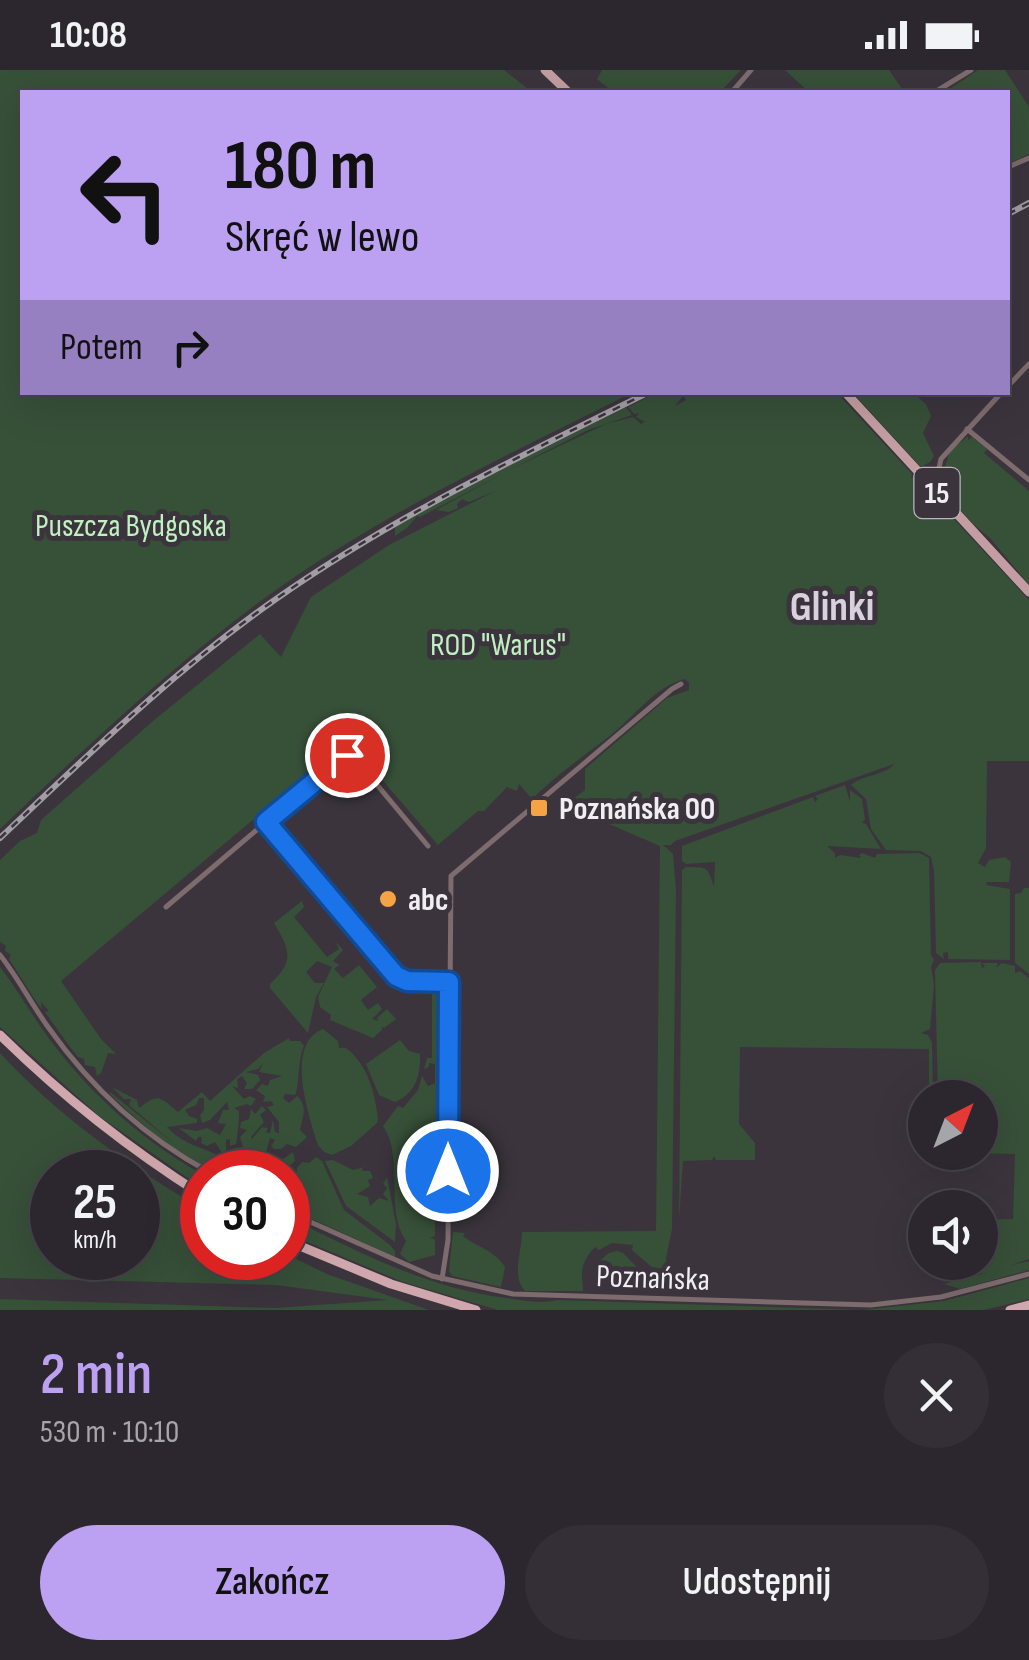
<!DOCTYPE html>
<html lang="pl">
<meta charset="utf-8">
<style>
body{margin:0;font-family:"Sofia Sans Condensed",sans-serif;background:#342f36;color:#f1f3f6;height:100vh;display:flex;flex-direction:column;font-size:38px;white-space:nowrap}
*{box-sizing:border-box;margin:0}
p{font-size:32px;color:#a6a5aa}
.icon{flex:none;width:55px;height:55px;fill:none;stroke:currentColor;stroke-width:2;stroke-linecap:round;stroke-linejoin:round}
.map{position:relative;height:1240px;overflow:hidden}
.side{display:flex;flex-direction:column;background:#2c272e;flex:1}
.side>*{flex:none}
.top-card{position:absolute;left:20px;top:20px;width:990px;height:305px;border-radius:0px;box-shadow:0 10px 40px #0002,0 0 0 2px #48444a;background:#bca0f2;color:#111;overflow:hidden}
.needle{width:65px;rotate:42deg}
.fabs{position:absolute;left:908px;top:1010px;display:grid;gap:20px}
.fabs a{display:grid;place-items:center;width:90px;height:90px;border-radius:50%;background:#2c272e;box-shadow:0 10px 40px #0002,0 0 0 2px #48444a;font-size:50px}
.speed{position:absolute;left:30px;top:1080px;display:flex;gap:20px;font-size:50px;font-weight:700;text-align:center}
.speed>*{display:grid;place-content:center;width:130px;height:130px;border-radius:50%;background:#2c272e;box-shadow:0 10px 40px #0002,0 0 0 2px #48444a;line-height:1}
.speed small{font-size:25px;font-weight:400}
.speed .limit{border:15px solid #d22;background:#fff;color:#111}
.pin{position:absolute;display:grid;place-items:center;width:85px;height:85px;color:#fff;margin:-42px;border:5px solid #fff;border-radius:50%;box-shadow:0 2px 10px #0007}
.me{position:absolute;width:110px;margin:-55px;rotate:0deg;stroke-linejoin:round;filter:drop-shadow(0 0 8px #0008)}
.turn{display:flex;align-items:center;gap:35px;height:210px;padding:0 40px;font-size:45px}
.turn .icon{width:130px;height:130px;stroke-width:2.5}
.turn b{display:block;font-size:70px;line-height:85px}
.then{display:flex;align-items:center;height:95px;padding:0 40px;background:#0003;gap:20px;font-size:38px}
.round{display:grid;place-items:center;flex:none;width:105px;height:105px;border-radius:52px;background:#342f36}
.headline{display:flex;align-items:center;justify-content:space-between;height:170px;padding:0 40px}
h1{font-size:60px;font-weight:600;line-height:75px;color:#bca0f2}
.primary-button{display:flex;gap:20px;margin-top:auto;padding:20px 40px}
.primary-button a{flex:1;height:115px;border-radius:60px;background:#bca0f2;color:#111;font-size:40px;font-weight:600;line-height:115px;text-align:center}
.primary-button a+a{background:#342f36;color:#f1f3f6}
.status{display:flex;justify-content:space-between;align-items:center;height:70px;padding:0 50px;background:#2c272e;direction:ltr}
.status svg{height:28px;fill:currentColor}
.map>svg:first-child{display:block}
.green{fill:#375038;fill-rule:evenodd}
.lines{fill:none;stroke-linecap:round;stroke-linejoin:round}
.minor{stroke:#7d6b6d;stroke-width:5}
.primary{stroke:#c39da1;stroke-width:9}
.trunk{stroke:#d0a7ac;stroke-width:9}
.rail-casing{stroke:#a29da4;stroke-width:6}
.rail{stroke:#3b343d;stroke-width:2.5;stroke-dasharray:8;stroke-linecap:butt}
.route-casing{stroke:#114b97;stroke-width:25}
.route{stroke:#1a73e8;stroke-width:18}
.poi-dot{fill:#f5a345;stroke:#3b343d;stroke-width:4}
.labels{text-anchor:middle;stroke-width:10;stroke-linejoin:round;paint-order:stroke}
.shield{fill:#3b343d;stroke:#bab6bc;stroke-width:2.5}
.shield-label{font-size:30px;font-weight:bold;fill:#f1edf3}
.park-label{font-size:32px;fill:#c0f1c0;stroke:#3b343d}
.poi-label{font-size:32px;font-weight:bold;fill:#f1edf3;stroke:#3b343d;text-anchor:start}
.street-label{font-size:32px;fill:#f1edf3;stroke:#3b343d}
.district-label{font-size:42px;font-weight:bold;fill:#d9d1dd;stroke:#3b343d}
</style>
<div class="status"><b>10:08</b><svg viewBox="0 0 49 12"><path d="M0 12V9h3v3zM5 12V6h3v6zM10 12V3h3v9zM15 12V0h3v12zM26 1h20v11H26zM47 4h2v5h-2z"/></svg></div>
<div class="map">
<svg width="1029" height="1240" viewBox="0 0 1029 1240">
<rect width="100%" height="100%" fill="#3b343d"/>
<g class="green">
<path d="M0,0H504L532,22H22V322L632,323C505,386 377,446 262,530C168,599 84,679 0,759Z"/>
<polygon points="602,0 741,0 720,22 613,22 597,9"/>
<polygon points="785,0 889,0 904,22 809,22"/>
<polygon points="978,0 1005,0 1029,37 1029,84 1008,94 1008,22 945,22"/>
<path d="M656,323H680L682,327L675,336L686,330L682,323H837L912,404L911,408L915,407L1029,530V691H987L986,778L978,793L985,797L989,790L1005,787L1011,792L1009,812H987L986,815L1010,819V890L948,889V882L943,883L944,889L936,883L934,801L931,787L921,781L886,780L871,759L866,729L851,715C862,705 886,705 894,694L675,771L671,775H663L673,784L676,820L672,1159L666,1188L669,1211L667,1205L662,1206L632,1180L633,1175L612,1173L599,1180L595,1177C575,1198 584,1212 583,1221H525C511,1207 522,1181 522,1162L656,1161L660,776L565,735L585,720V699L667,628L689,620V613L685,609C654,617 635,646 611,665C584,686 556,705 532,729L519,714L517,721L507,717L484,741H478L438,775L348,670L61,911L101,969L116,984L108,983L101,1003L97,1006L95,997L85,995L84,989L78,987C66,972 57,959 45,942L49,941L41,932L42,939L37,933L9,889L11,885L5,881L6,876L0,872V790L20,771L37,763L41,750L153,651L260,564L281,587L311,527L389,475L495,421L469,432L462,429L457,434L458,438L449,442L436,440L504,403L420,447L417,446L407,458L395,466V457L469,415L626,337L632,345L588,360L505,402L606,354L633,347L641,354L645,352L636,347L639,343L634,344L628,337Z"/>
<polygon points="853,323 913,323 926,334 931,346 923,363 934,386 930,392 921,397"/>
<polygon points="968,366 968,370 972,367 987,379 984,383 1029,421 1029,515 990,468 973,454 939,416 950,381"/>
<path d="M845,715L850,732V720L862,729L865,749L862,753L866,754L881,779L827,776L835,783V788L840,785L861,788L859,785L862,783L875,788L877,784L919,783L929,788L931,885L934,890L931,897L934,915L930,959L921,963L928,965L932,973L933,1027H929V979L740,977L739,1054L755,1073V1090H716L714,1086L712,1090L683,1091L679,1150L682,800L686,797C709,797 707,797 714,816L715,792L686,794L682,791V776L813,727L815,732L818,729L815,726Z"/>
<polygon points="1024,818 1029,818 1029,904 1015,893 1015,824 1021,823"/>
<path d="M302,831L304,837L294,847L327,887L339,879L336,872L343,880L333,891L339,895L334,899L343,908L359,895L377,917L361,930L368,940L378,933L382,939L372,949L378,951L377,948L387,939L396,949L384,958L382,956V960L373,968L330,950L331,945L320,937L318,927L332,897L317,891L306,902L315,913H324L316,927L308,963L270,918V914C295,891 290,880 274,853Z"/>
<polygon points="981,892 982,898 985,896 982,893 998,893 996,898 1002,893 1015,896 1015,903 1020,901 1029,908 1029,1189 1011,1195 1029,1191 1029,1200 960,1219 944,1214 987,1203 942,1210 942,1206 968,1201 969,1193 980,1192 980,1150 1013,1149 1015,1084 966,1083 980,1082 980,1028 938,1027 935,900 940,893"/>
<path d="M0,897C20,923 36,953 57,979C96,1029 147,1074 202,1104V1118L99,1046L0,957Z"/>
<path d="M431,918H438L435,1166L430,1168L435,1169V1185L409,1192L400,1184L406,1171C384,1139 405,1088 383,1056L398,1036L403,1038L418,1020L422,1006L428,1016L435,1013V994L429,993V997L424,999L427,988H432V922L427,921Z"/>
<path d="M323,959L338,971L339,978H346C368,995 375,1023 378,1049L377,1053L351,1076L332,1085L324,1082L318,1075C309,1046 284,974 323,959Z"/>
<path d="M289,968L290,971H300L304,976C297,993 300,1015 295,1025L285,1024L283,1028L289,1033L297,1026C309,1037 302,1048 300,1060L307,1067L296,1077L287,1074L281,1079H274L271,1076L275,1070L270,1068L265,1086L252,1078L257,1092L255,1098H247L240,1089L233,1090L230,1082L234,1078L243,1077L240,1067L247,1060L240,1058L241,1052L249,1049L251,1039L255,1044L262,1036L266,1040L260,1045L264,1052L251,1067L252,1069L262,1057L268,1058L266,1062L270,1063L273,1050L275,1062L279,1063V1052L267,1037L274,1035L271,1031L263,1032L265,1026L256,1020L262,1014L268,1016L270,1010L282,1006L259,1002L263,993L258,999L246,1002L258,1005L260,1010L252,1019H244L247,1013L242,1006L237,1009L238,1018L232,1016L244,1029L250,1026L256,1029L251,1036L247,1034L234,1038L239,1041C239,1052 238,1063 236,1074L230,1076V1069L226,1070V1080L222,1083L215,1072L207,1076L201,1073L202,1067H198L196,1071L179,1058L197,1061L207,1058L220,1065L226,1054L218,1053L223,1040H229L227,1032L210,1050L202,1053L200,1045L204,1040V1028H199L196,1035L185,1040L189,1046L197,1049V1053L167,1057C179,1071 196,1076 211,1082C224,1088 234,1098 249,1102C239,1103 227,1104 217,1102C189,1097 131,1045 110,1024V1022L178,1077L129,1035L131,1029H124L112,1017L137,1030L139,1038C159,1022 160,1027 178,1042L202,1022L210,1031L264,983Z"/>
<path d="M400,970L409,981L420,984C421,1005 415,1024 395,1032L379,1025L366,994Z"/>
<path d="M0,983C58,1046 129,1096 202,1139V1188H288V1185L327,1204L429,1240H0V1229L275,1238L388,1230L276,1215L0,1208ZM52,1102H138V1188H52Z"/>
<polygon points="293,1082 295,1091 287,1098 289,1120 295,1116 297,1098 302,1092 309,1093 316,1087 322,1091 344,1140 390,1175 395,1181 395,1187 288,1138 288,1102 255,1102 271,1097 272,1085 283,1089"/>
<polygon points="333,1090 353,1100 369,1096 363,1097 362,1101 370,1101 373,1108 368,1110 370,1116 357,1124 368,1127 370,1136 379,1128 389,1131 383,1124 387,1118 383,1114 387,1107 396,1154 395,1172 346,1136 325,1091"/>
<path d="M288,1147C358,1182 427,1218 506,1228C525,1231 542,1234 557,1230L862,1240L944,1231L1029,1208V1229L984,1240H498L403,1212L288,1164Z"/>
<path d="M453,1162L465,1163L463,1166C478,1178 493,1179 505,1197L501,1217L452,1206L449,1201Z"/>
<polygon points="617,1181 623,1183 654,1215 593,1213 596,1194 609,1183"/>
</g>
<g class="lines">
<g class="minor">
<polyline points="732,22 751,0"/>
<polyline points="935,22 971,0"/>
<polyline points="1008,97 1029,88"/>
<polyline points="1008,316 1029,294"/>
<polyline points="967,359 1029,410"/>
<polyline points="934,420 941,389 1002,322"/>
<polyline points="266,752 343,686 353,686 428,776"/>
<polyline points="166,837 266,752 397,908 415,912 449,912"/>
<path d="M0,885C18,908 31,933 48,957C90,1016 144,1067 209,1102"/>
<polyline points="288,1142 432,1206 513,1224 871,1235 941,1227 1029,1204"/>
<polyline points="442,1209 448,1170 451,806 672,619 681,614"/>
</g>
<g class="primary">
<polyline points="545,0 568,22"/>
<polyline points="845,322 1029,522"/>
</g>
<g class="trunk">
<path d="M0,965C62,1026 129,1079 202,1125"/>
<polyline points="288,1171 391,1214 476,1240"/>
<polyline points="1010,1240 1029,1235"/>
</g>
<g class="rail-casing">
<g id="rail">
<polyline points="1008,144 1029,133"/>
<path d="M0,768C89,684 176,599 276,529C393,447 521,386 649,322"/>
</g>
</g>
<use href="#rail" class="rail"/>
</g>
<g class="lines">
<g class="route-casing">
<polyline id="route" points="347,685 266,752 396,906 407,911 449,912 448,1101"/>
</g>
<use href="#route" class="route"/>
</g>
<g class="poi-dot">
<rect x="529" y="728" width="20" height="20" rx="5"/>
<circle cx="388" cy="829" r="10"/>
</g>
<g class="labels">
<rect class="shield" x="914.5" y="398" width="45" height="50" rx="8"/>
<g class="shield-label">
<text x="937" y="433">15</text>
</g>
<g class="park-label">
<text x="131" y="466">Puszcza Bydgoska</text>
<text x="498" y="585">ROD "Warus"</text>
</g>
<g class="poi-label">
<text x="559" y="749">Poznańska 00</text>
<text x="408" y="840">abc</text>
</g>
<g class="street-label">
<text transform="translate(653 1207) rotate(2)" y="11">Poznańska</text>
</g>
<g class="district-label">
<text x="832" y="550">Glinki</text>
</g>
</g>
</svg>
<div class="fabs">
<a><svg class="needle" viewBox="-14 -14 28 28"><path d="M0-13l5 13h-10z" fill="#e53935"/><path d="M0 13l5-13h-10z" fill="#a6a5aa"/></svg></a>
<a><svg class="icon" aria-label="sound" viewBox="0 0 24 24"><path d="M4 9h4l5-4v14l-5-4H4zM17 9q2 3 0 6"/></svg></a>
</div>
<div class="speed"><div>25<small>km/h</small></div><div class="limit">30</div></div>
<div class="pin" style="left:347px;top:685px;background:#d93025"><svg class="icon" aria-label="arrive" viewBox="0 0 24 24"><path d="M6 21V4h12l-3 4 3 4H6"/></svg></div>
<svg class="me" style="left:448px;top:1101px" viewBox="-20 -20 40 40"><circle r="17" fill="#1a73e8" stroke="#fff" stroke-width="3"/><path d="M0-11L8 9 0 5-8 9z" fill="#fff"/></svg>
<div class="top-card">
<div class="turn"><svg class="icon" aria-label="left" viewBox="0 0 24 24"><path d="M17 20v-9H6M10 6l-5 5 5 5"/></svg><div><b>180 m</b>Skręć w lewo</div></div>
<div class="then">Potem<svg class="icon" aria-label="right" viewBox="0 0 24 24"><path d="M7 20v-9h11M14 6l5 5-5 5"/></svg></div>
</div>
</div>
<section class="side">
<div class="headline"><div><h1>2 min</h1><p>530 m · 10:10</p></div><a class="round"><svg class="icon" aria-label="close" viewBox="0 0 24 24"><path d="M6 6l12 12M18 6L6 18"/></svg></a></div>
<div class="primary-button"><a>Zakończ</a><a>Udostępnij</a></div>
</section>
